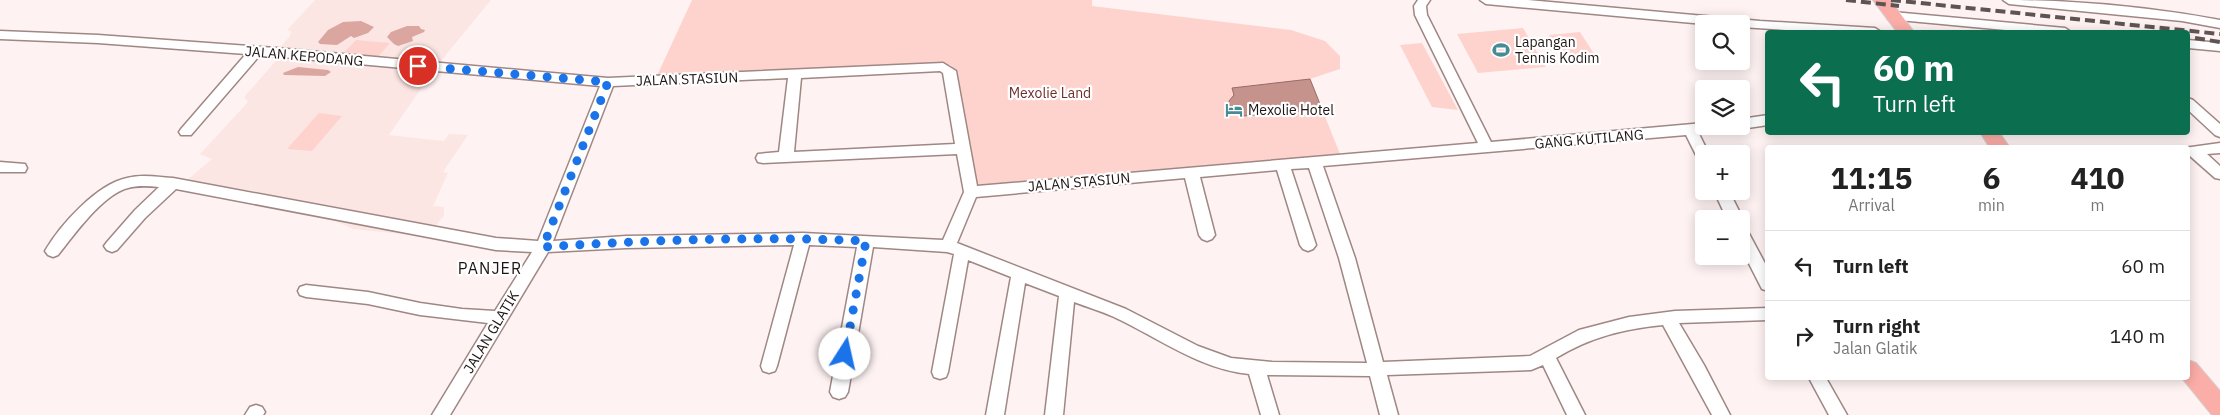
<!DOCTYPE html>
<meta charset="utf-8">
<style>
body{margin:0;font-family:"IBM Plex Sans",sans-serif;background:#f6f6f6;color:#222;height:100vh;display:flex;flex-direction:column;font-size:19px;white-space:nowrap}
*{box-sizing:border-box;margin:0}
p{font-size:16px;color:#767676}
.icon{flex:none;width:28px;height:28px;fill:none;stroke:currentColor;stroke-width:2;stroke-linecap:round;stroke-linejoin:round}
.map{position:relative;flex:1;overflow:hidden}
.side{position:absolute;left:1765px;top:145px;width:425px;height:235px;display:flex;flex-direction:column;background:#fff;border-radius:5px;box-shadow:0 2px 12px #0003}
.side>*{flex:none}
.top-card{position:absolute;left:1765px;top:30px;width:425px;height:105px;border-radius:5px;box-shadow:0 2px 12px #0003;background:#0b6e4f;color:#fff;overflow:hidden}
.tools{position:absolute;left:1695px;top:15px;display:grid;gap:10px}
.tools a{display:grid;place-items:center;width:55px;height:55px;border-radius:5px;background:#fff;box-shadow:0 2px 12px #0003;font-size:25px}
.pin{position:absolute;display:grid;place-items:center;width:42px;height:42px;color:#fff;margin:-21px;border:2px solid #fff;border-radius:50%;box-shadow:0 1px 5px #0007}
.me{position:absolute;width:55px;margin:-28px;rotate:10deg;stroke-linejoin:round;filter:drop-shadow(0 0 4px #0008)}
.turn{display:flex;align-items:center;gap:18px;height:105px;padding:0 25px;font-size:22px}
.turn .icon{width:65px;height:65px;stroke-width:2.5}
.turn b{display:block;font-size:35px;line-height:42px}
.eta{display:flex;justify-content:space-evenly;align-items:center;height:85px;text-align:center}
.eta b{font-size:30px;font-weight:700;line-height:35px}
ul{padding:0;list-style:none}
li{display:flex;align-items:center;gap:15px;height:70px;padding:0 25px;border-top:1px solid #e0e0e0}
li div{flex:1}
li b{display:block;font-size:19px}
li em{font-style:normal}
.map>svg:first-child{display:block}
.built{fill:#fce6e4}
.green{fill:#fed3ce}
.forest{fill:#dba6a0}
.water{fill:#c5928c;stroke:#936c68}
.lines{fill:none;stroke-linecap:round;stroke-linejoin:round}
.minor-casing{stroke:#9f8784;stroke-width:3}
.major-casing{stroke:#d2d0d0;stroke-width:2}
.minor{fill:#fff;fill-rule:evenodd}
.major{fill:#fbada7;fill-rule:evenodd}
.rail{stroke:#5e5453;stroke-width:4;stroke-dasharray:10 5;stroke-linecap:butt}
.route{stroke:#1a73e8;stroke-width:9;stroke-dasharray:0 16.2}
.labels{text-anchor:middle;stroke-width:4.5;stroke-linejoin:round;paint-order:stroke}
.poi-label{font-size:14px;fill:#1e1514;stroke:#fff;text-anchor:start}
.street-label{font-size:14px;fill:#1e1514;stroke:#fff}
.park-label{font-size:14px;fill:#6f2e2a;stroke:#fff}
.quarter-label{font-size:16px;letter-spacing:1px;fill:#1e1514;stroke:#fff}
</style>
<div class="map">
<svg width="2220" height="415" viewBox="0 0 2220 415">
<rect width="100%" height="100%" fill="#fef3f2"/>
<polygon class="built" points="315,0 491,0 436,67 389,135 444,141 449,134 468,135 443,172 448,173 433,206 444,207 444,216 430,232 412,235 353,229 333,220 291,212 296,204 272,202 269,196 255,191 200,185 186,181 212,159 200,154 248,102 244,97 282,54 276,52 290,36 291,31 287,30"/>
<g class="green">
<polygon points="692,0 1092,0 1092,6 1291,30 1325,41 1340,56 1340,69 1310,79 1342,159 971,192 951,65 655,80"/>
<polygon points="1523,28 1546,67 1478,73 1457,34"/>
<polygon points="1580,32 1598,60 1567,63 1549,35"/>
<polygon points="356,40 390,43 377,58 342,55"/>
<polygon points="1422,43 1458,110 1432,107 1400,45"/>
<polygon points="319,113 342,116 312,151 287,149"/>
</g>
<g class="forest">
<polygon points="361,21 374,27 368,33 354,38 351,36 337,45 320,44 318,42 328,30 343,22"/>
<polygon points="407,26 419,26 421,29 425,30 424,32 412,37 413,41 398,46 394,44 387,37 391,32"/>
<polygon points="298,67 328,70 331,72 325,76 284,75 283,73"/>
</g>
<polygon class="water" points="1310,79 1322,109 1243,116 1230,108 1229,101 1234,95 1232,88"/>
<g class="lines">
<g class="minor-casing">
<g id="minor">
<path d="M1418,0H1430L1426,6L1427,15L1491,142L1704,123V126H1726L1719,131L1699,134L1709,154H1704V162L1699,161L1686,135L1323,166L1355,258L1383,362L1530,356L1579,330L1629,317L1675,311L1768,308V320L1679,323L1704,365L1730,415H1712L1663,325C1623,329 1591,337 1556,358L1585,415H1567L1543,365L1531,370L1387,375L1398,415H1380L1370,376L1267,375L1279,415H1261L1249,374C1199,369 1159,338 1114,317C1101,311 1087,307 1074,302L1063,415H1045L1059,296L1025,283L1004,415H986L1011,277L968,260L948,372L946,377L940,379L934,377L932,372L954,254L947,252L873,247L848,392L845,397L839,399L833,397L830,392L857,247L809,245L777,366L775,371L769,373L763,371L761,366L794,245L626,248L548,252L450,415H432L488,323L420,315L368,304L306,297L300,295L298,291L300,287L306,285L368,292L420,303L462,309L495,311L532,252L496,250L176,189L145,218L117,250L112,252L107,250L104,246L107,242L135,210L159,187C149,186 138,185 128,188C103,194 74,235 58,255L53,257L48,255L45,251C60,225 97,184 127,178C142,174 158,177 173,178L496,238L538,241L600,86L260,55L191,135H181L179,132L181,129L246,54L98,43L0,39V31L98,35L276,48L608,78L943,63L956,71L977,186L1478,143L1415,15L1414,6ZM940,71L943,73L955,144L794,152L801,78ZM788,78L779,152L758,154L756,158L758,162L763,163L957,154L964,192L943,240L803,233L626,236L553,241L613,86ZM1309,168L1339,258L1367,363L1272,362L1231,358L1198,346L1126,309L957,243L976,197L1185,178L1199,235L1202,239L1207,241L1212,239L1215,235L1200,177L1277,170L1300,245L1303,249L1308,251L1313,249L1316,245L1291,169Z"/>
<polygon points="1480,0 1528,0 1760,21 1875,28 1881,32 1818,32 1741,27 1741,24 1704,24 1486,4"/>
<path d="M2003,0C2075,0 2149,7 2220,20V28L2182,21L2009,4Z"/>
<polygon points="1893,12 2065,28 2071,32 2027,32 1888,19 1887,16"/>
<polygon points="2188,40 2220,43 2220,51 2188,48"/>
<polygon points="2188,98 2193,100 2220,124 2220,137 2215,135 2188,110"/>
<polygon points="1768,115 1768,125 1741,129 1735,126 1741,126 1741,119"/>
<polygon points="2220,143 2220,153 2207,154 2220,166 2220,179 2215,178 2190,156 2188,156 2188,148 2184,148"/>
<polygon points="0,162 25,164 27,168 25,172 0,172"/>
<polygon points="1714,191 1729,191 1743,219 1741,221 1741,219 1727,219"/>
<polygon points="1741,226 1746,228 1768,269 1768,291 1762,289 1741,248"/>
<polygon points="1809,378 1826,378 1847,415 1829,415"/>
<polygon points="256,405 262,407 265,412 263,415 245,415 250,407"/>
</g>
</g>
<g class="major-casing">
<g id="major">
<polygon points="1873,0 1890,0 1914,32 1897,32"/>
<polygon points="1980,132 1999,132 2010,148 1990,148"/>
<polygon points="2188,360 2196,363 2220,391 2220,415 2212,415 2182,378 2188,378"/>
</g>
</g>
<use href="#minor" class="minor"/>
<use href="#major" class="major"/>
<g class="rail">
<polyline points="1846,0 1899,6"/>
<polyline points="1891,0 2220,34"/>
<polyline points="2195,38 2220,42"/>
</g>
</g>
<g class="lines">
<path class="route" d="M418,66L608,82L543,247C650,240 759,236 866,241L845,354"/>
</g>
<defs>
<g id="stadium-bare" transform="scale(1.35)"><path d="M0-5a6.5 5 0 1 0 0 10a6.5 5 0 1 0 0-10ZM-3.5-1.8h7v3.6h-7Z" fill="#458c95" stroke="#fff" stroke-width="2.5" paint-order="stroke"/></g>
<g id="hotel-bare" transform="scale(1.35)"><path d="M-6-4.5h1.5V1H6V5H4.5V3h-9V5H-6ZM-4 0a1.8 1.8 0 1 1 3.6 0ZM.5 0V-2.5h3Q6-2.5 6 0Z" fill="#458c95" stroke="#fff" stroke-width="2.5" paint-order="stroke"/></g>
</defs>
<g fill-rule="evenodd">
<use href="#stadium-bare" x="1501" y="50"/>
<use href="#hotel-bare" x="1234" y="110"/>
</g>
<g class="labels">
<g class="poi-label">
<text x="1515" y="47">Lapangan<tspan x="1515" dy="16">Tennis Kodim</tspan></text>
<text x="1248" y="115">Mexolie Hotel</text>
</g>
<g class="street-label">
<text transform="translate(304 56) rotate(5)" y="5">JALAN KEPODANG</text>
<text transform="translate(687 79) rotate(-2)" y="5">JALAN STASIUN</text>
<text transform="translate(1589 139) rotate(-5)" y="5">GANG KUTILANG</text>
<text transform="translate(1079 182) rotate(-5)" y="5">JALAN STASIUN</text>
<text transform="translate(491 332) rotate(-59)" y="5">JALAN GLATIK</text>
</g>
<g class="park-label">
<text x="1050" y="98">Mexolie Land</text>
</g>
<g class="quarter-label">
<text x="490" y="274">PANJER</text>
</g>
</g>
</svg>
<div class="tools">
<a><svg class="icon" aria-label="search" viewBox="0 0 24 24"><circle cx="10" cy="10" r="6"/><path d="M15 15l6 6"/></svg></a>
<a><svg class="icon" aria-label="layers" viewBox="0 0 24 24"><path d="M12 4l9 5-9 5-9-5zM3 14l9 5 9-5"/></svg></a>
<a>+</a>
<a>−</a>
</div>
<div class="pin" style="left:418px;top:66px;background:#d93025"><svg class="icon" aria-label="arrive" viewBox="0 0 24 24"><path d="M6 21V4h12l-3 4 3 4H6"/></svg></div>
<svg class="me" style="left:845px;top:354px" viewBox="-20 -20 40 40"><circle r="19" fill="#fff"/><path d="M0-13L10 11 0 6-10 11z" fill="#1a73e8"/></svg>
<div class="top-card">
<div class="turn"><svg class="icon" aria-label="left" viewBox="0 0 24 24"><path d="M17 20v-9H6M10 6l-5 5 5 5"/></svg><div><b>60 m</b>Turn left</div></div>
</div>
<section class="side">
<div class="eta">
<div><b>11:15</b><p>Arrival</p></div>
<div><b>6</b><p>min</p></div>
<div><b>410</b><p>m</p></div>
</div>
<ul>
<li><svg class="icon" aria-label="left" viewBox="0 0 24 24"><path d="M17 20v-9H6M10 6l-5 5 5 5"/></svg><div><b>Turn left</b></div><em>60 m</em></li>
<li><svg class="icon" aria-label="right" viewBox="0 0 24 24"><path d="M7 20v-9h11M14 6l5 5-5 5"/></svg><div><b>Turn right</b><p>Jalan Glatik</p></div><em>140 m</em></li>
</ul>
</section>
</div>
